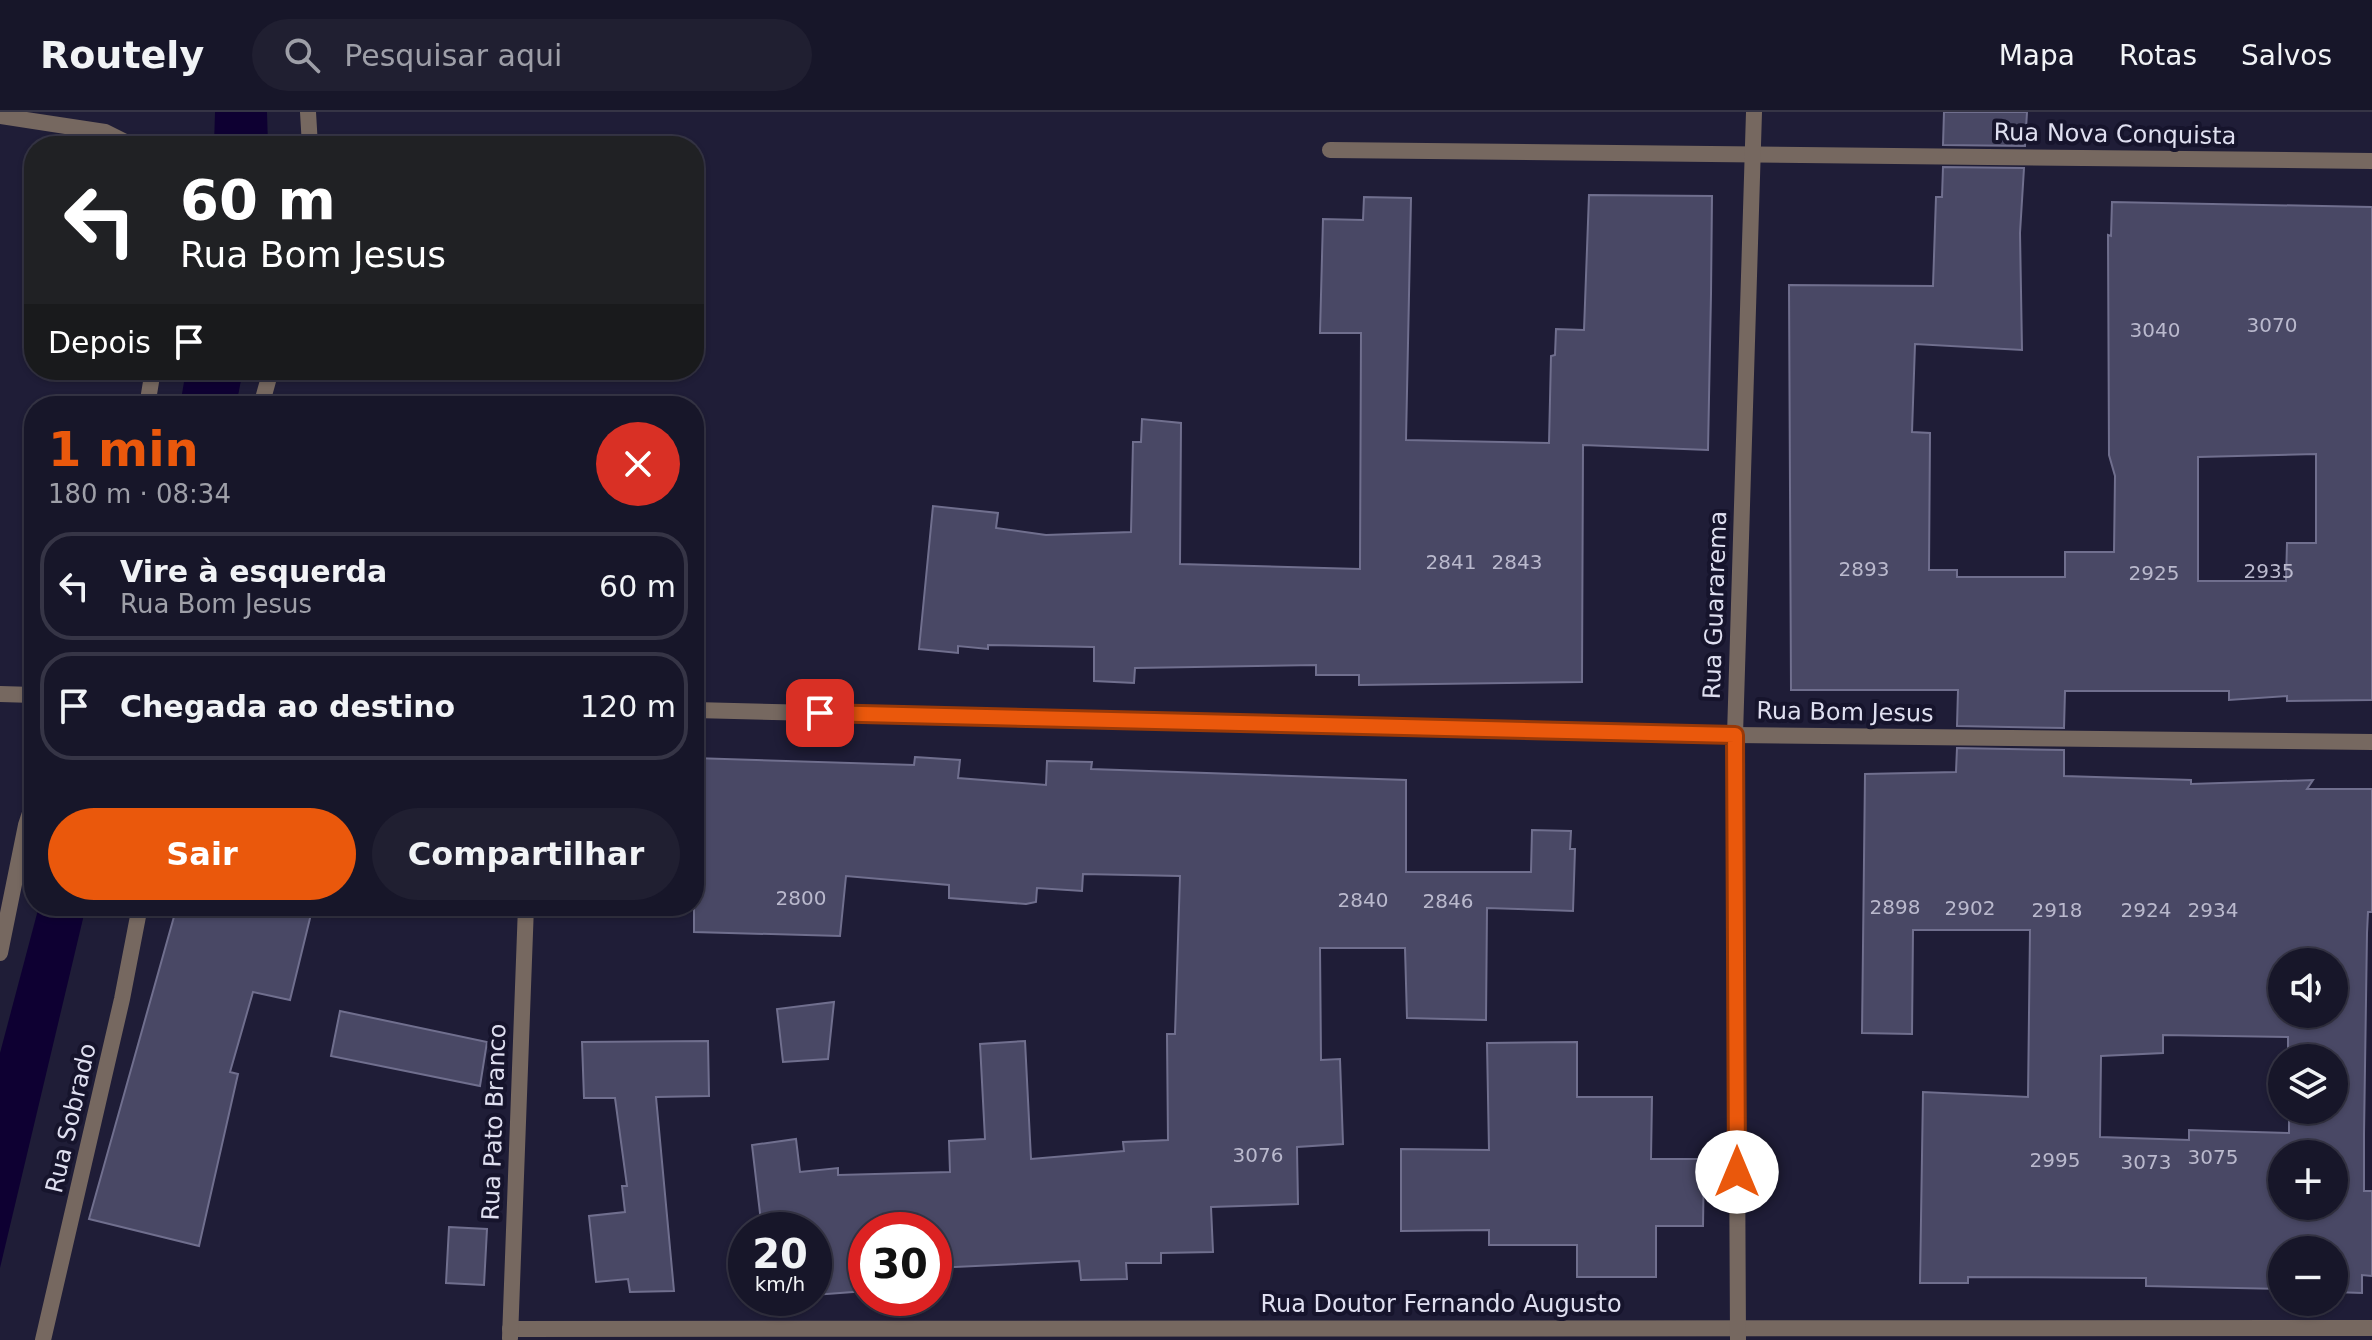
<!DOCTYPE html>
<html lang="pt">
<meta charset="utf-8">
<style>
body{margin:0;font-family:"DejaVu Sans",sans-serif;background:#201f31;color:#f1f3f6;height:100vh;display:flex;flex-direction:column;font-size:30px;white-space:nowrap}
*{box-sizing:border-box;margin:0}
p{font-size:26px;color:#9e9fa8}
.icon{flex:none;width:44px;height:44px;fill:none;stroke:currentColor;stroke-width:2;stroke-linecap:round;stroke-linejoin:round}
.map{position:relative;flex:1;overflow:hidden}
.side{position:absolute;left:24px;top:284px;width:680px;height:520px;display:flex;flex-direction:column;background:#171629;border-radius:32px;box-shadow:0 2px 6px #0004,0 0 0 2px #363546}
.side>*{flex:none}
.hud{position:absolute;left:24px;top:24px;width:680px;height:244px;border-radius:32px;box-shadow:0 2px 6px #0004,0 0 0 2px #363546;background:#202124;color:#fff;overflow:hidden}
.controls{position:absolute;left:2268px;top:836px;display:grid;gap:16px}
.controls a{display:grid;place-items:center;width:80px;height:80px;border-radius:50%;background:#171629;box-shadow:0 2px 6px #0004,0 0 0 2px #363546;font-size:40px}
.speed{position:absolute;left:728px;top:1100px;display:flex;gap:16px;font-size:40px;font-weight:700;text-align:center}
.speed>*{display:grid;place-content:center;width:104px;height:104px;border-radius:50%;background:#171629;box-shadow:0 2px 6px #0004,0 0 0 2px #363546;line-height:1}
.speed small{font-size:20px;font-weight:400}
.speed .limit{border:12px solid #d22;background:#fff;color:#111}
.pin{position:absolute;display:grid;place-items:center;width:68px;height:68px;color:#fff;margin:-34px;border-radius:16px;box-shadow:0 4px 12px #0006}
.me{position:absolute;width:88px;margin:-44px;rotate:0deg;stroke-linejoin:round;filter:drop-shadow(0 0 6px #0008)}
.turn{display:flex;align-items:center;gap:28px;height:168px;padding:0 24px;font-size:36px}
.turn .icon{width:104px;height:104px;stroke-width:2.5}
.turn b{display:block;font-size:56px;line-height:68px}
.then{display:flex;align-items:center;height:76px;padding:0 24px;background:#0003;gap:16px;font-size:30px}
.round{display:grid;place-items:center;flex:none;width:84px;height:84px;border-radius:42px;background:#201f31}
.head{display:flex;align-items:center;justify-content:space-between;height:136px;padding:0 24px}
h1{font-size:48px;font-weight:600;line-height:60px;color:#ea580c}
.action{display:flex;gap:16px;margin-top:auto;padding:16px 24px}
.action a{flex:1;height:92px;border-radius:48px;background:#ea580c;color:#fff;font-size:32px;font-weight:600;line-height:92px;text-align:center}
.action a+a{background:#201f31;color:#f1f3f6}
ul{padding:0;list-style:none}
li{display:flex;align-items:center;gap:24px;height:108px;margin:0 16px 12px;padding:0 8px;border:4px solid #363546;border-radius:32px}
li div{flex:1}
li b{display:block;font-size:30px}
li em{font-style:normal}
header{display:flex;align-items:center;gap:48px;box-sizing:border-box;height:112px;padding:0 40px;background:#171629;border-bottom:2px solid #363546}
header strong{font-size:38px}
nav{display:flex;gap:44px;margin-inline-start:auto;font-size:28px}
.search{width:560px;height:72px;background:#201f31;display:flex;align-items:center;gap:20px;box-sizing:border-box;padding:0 28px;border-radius:44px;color:#9e9fa8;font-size:30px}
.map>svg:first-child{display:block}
.water{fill:#0e0032}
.building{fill:#494865;stroke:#706f8e;stroke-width:2;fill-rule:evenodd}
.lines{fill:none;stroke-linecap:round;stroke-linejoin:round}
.minor{stroke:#766860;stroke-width:16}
.route-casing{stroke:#983908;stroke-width:20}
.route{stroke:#ea580c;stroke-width:14}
.labels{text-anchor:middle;stroke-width:8;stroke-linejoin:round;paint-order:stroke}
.number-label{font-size:20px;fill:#bab9cd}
.street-label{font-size:24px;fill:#dfdff0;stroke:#16142c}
</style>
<header>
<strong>Routely</strong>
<div class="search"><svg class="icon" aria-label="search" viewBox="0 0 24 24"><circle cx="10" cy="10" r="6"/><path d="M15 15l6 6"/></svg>Pesquisar aqui</div>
<nav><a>Mapa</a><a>Rotas</a><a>Salvos</a></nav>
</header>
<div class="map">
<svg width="2372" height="1228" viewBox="0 0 2372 1228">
<rect width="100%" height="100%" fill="#1f1d37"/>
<g class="water">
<polygon points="215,0 267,0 268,34 214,34"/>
<polygon points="186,258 243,258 236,294 180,294"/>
<polygon points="39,794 86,794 0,1156 0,941"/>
</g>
<g class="building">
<polygon points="1944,0 2027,0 2025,34 1943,33"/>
<path d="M1943,55L2024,56L2020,121L2022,238L1915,232L1912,320L1930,321L1929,458H1957V465H2065V440H2114L2115,364L2109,343L2108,123L2111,124L2112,90L2372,95V588L2287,589V584L2229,588V579H2065L2064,616L1957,614L1958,578H1791L1789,173L1933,174L1936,85H1942ZM2316,342V431H2287L2286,469H2198V345Z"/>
<polygon points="1589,83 1712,84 1711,182 1708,338 1583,333 1582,570 1359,573 1359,563 1316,563 1316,553 1135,556 1134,571 1094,569 1094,535 988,533 988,537 958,534 958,541 919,537 933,394 998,401 996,416 1046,423 1131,420 1133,330 1141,330 1142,307 1181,311 1180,452 1360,457 1361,221 1320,221 1323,107 1363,108 1364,85 1411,86 1406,328 1549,331 1551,244 1555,243 1556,217 1584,218"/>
<path d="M1957,636L2064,638V664L2191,668V672L2313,668L2307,677H2372V800H2368L2367,821L2364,1022V1079H2372V1164L2362,1163V1181L2334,1180V1138H2282V1177L2146,1174V1166L1968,1165V1171H1920L1923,980L2028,985L2030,818H1913L1912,922L1862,921L1865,662L1956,660ZM2282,850H2334V902H2282ZM2163,923L2288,925V946H2334V998H2289V1021L2189,1018V1028L2100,1025L2101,944L2163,941ZM2282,1042H2334V1094H2282Z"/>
<polygon points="915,645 960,648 958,666 1046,673 1047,649 1092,650 1091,657 1406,668 1406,760 1531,760 1532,718 1571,719 1570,737 1575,737 1573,799 1487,796 1486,908 1407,906 1405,836 1320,836 1321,948 1340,947 1343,1032 1297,1035 1298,1092 1211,1095 1213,1140 1161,1141 1161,1151 1126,1151 1127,1167 1081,1168 1079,1149 934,1156 934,1118 866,1118 866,1179 814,1183 814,1118 762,1118 752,1033 796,1027 800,1060 838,1056 838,1063 950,1060 949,1029 985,1027 980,932 1025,929 1031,1047 1124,1039 1123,1030 1168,1028 1167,922 1175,922 1180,764 1083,762 1082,779 1037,776 1036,790 1026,792 949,786 949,773 846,764 840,824 694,820 694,646 914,653"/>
<polygon points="177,794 313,794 290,888 253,880 230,960 238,962 199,1134 89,1107"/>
<polygon points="834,890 828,947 783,950 777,897"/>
<polygon points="340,899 487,930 480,974 331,944"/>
<polygon points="708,929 709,984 656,985 674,1179 630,1180 628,1167 596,1170 589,1104 625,1100 622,1074 627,1074 615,986 584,986 582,930"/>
<polygon points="1577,930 1577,985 1652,985 1651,1047 1704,1047 1703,1114 1656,1114 1656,1165 1577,1165 1577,1133 1489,1133 1489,1118 1401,1119 1401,1037 1489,1038 1487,931"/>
<polygon points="449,1115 487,1117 484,1173 446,1171"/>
</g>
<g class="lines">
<g class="minor">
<polyline points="308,0 310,34"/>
<polyline points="0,4 105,20 133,34"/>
<polyline points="1330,38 2372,49"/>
<polyline points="147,294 153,258"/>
<polyline points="261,294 271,258"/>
<polyline points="0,582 34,583"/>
<polyline points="694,598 1735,623 2372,630"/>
<polyline points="0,841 26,713 34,689"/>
<polyline points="510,1217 2372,1216"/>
<polyline points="510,1226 526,794"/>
<polyline points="43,1228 122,887 140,794"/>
<polyline points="1738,1228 1735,623 1754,0"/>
</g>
</g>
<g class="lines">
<g class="route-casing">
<polyline id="route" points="820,601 1735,623 1737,1060"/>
</g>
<use href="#route" class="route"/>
</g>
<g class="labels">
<g class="number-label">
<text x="2272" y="220">3070</text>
<text x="2155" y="225">3040</text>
<text x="1451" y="457">2841</text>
<text x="1517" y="457">2843</text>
<text x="1864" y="464">2893</text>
<text x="2269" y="466">2935</text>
<text x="2154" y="468">2925</text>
<text x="801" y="793">2800</text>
<text x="1363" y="795">2840</text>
<text x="1448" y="796">2846</text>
<text x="1895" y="802">2898</text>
<text x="1970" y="803">2902</text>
<text x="2057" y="805">2918</text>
<text x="2146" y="805">2924</text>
<text x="2213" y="805">2934</text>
<text x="1258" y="1050">3076</text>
<text x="2213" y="1052">3075</text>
<text x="2055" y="1055">2995</text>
<text x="2146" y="1057">3073</text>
</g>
<g class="street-label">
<text transform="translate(2115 22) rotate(1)" y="8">Rua Nova Conquista</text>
<text transform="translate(1715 493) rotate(-88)" y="8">Rua Guararema</text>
<text transform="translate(1845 600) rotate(1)" y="8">Rua Bom Jesus</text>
<text transform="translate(71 1006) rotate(-77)" y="8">Rua Sobrado</text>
<text transform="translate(494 1010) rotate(-88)" y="8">Rua Pato Branco</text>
<text x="1441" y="1200">Rua Doutor Fernando Augusto</text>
</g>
</g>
</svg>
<div class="controls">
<a><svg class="icon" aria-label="sound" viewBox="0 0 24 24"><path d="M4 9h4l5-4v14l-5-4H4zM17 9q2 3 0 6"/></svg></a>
<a><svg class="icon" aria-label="layers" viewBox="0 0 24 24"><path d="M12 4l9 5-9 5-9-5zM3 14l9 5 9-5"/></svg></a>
<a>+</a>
<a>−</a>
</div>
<div class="speed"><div>20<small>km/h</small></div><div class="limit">30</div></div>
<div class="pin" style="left:820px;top:601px;background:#d93025"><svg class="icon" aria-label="arrive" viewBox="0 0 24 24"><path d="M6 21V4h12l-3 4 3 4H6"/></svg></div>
<svg class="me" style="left:1737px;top:1060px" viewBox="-20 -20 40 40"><circle r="19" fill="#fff"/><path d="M0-13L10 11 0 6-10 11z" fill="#ea580c"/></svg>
<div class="hud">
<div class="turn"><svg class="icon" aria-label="left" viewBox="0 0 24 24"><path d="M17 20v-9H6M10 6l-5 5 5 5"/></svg><div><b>60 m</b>Rua Bom Jesus</div></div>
<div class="then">Depois<svg class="icon" aria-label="arrive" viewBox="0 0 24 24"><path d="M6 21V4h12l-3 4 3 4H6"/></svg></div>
</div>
<section class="side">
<div class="head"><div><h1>1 min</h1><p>180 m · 08:34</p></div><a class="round" style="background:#d93025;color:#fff"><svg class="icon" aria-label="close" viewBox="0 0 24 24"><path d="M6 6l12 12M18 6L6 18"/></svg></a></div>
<ul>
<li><svg class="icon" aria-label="left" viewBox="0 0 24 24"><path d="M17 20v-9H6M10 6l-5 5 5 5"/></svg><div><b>Vire à esquerda</b><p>Rua Bom Jesus</p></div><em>60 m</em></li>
<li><svg class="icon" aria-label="arrive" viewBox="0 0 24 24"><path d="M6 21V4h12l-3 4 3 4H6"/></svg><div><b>Chegada ao destino</b></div><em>120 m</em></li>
</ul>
<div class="action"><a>Sair</a><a>Compartilhar</a></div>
</section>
</div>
